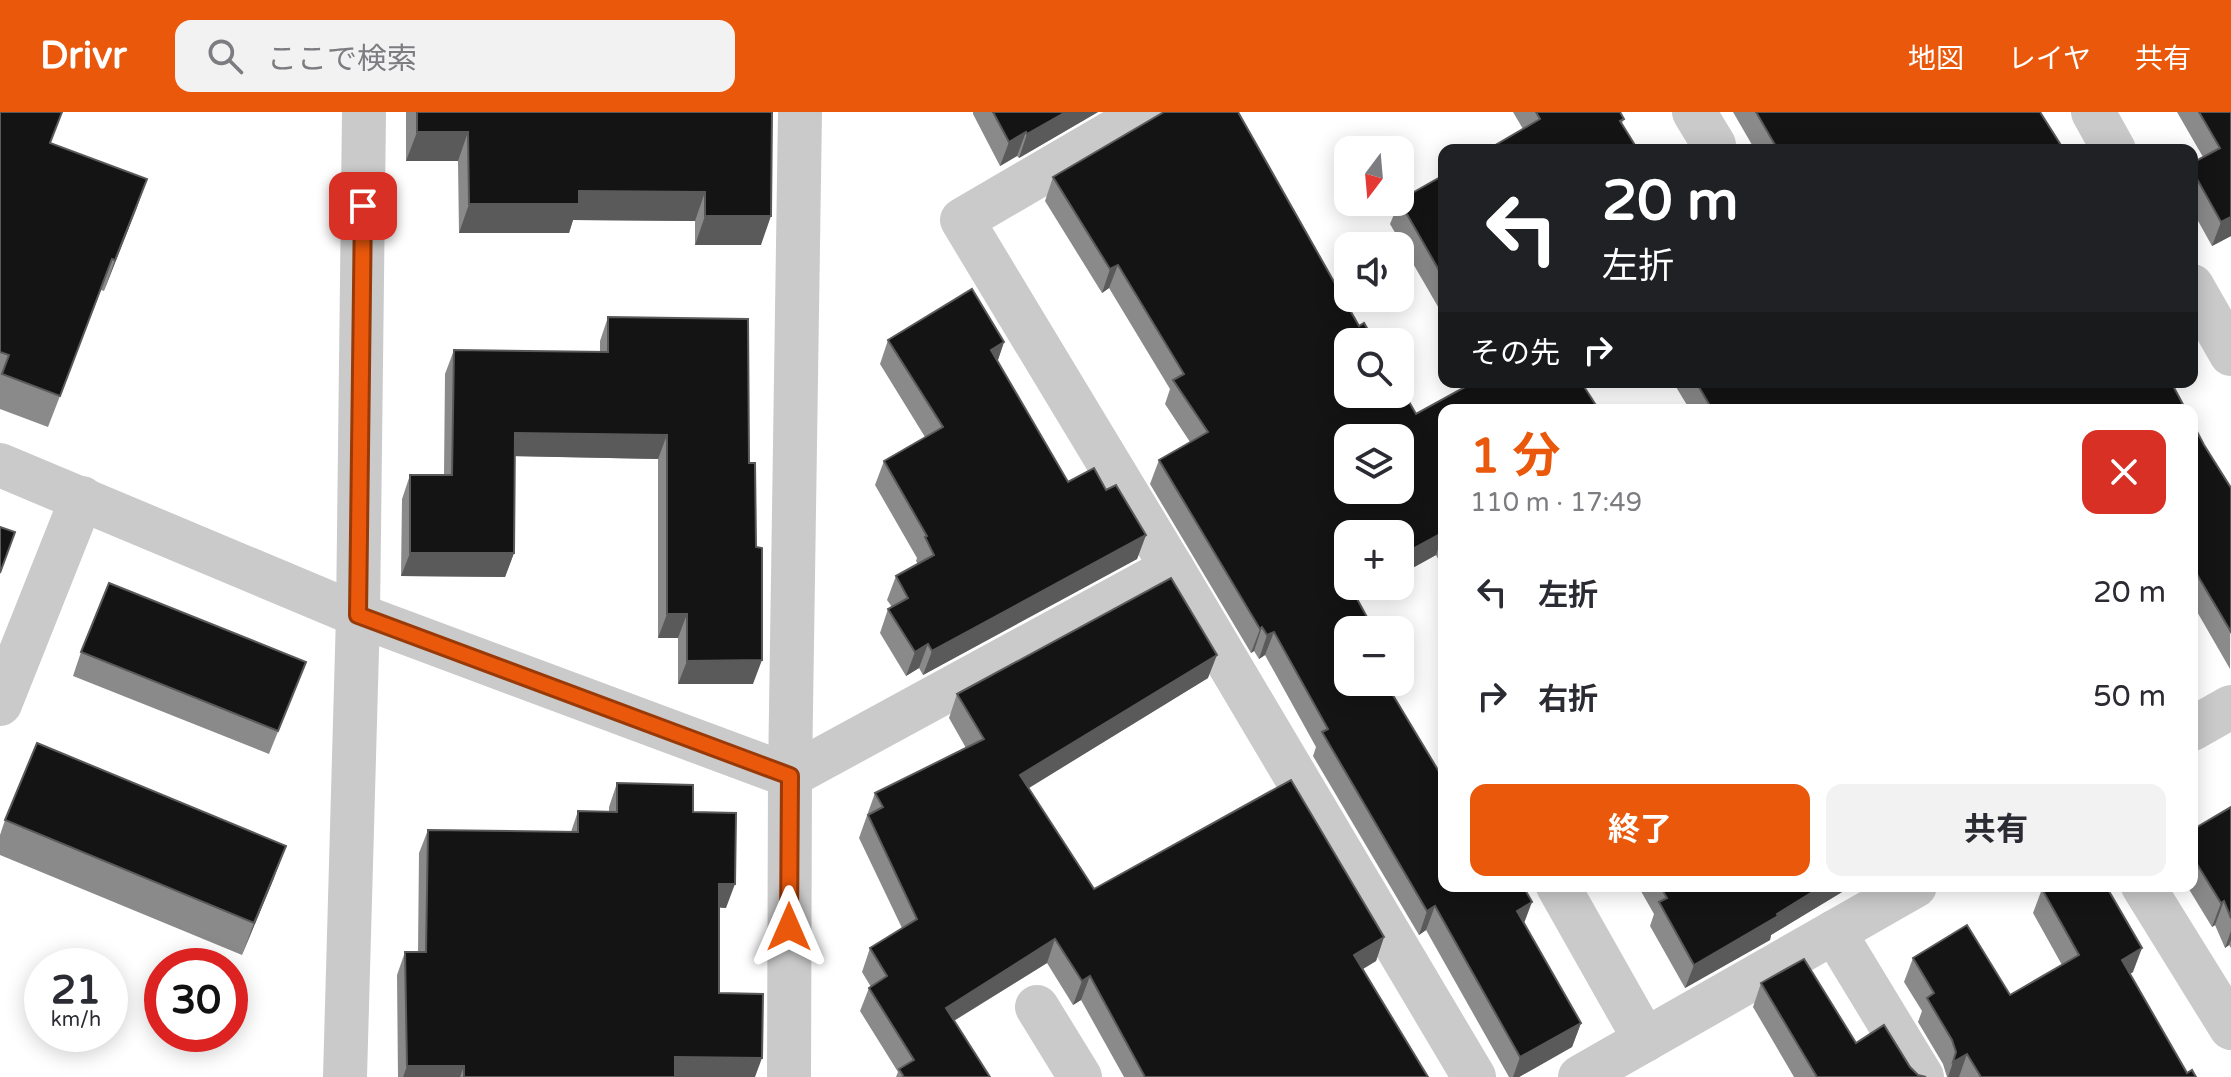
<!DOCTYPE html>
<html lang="ja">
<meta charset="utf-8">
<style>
body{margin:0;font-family:"Varela Round","Noto Sans JP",sans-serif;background:#f2f2f3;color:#2b2b33;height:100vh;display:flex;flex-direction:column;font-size:30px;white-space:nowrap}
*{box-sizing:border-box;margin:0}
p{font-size:26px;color:#7c7c81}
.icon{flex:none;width:44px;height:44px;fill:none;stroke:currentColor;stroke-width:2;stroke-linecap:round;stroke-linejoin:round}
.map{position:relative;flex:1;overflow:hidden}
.side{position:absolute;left:1438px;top:292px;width:760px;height:488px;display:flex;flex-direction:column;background:#fff;border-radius:16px;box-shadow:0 4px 20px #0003}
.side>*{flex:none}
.hud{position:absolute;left:1438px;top:32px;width:760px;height:244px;border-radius:16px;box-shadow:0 4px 20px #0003;background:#202124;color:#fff;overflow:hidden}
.needle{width:52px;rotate:196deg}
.controls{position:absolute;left:1334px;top:24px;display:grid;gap:16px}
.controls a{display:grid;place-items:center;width:80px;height:80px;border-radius:16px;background:#fff;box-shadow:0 4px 20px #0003;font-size:40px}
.speed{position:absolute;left:24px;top:836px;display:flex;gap:16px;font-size:40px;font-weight:700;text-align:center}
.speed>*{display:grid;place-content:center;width:104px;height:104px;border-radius:50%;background:#fff;box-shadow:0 4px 20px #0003;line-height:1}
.speed small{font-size:20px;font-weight:400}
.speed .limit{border:12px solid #d22;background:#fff;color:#111}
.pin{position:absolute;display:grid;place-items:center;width:68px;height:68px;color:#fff;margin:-34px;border-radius:16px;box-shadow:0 4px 12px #0006}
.me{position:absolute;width:88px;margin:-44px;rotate:0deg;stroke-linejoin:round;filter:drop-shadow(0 0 6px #0008)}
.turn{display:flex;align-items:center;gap:28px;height:168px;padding:0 32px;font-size:36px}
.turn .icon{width:104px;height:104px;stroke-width:2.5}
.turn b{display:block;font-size:56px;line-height:68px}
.then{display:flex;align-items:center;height:76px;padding:0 32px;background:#0003;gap:16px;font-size:30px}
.round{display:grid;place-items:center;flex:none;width:84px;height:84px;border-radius:16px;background:#f2f2f3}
.head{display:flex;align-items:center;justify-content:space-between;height:136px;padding:0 32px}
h1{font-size:48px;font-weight:700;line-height:60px;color:#ea580c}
.button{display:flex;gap:16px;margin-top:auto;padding:16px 32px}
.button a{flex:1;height:92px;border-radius:16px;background:#ea580c;color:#fff;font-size:32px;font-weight:700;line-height:92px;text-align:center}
.button a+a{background:#f2f2f3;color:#2b2b33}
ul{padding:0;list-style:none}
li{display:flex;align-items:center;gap:24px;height:104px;padding:0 32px}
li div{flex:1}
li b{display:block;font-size:30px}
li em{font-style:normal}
header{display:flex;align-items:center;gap:48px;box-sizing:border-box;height:112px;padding:0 40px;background:#ea580c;color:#fff}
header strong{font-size:38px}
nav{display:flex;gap:44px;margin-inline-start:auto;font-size:28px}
.search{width:560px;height:72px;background:#f2f2f3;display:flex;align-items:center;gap:20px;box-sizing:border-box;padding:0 28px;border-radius:16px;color:#7c7c81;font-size:30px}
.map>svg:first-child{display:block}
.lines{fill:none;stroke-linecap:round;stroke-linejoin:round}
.minor{stroke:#cacaca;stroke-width:44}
.wall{fill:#8a8a8a}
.shaded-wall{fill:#5a5a5a}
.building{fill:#141414;stroke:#5a5a5a;stroke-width:2;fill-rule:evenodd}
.route-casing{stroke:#983908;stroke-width:20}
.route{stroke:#ea580c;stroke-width:14}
</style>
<header>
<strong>Drivr</strong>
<div class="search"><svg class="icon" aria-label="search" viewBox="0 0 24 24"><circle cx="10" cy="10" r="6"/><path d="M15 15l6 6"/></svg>ここで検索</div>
<nav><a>地図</a><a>レイヤ</a><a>共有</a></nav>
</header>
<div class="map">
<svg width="2231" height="965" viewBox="0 0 2231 965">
<rect width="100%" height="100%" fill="#fff"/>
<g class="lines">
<g class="minor">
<polyline points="1694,0 1714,33"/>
<polyline points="2093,0 2114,38"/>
<polyline points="2192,174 2231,242"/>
<polyline points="0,353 358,503 790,664 1172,456 962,108 1147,0"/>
<polyline points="1172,456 1474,965"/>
<polyline points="0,592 82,386"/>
<polyline points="2192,617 2231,595"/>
<polyline points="1558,774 1645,928"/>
<polyline points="2143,774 2231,916"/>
<polyline points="1834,820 1922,965"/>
<polyline points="1037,895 1080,965"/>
<polyline points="345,965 358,503 364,0"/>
<polyline points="789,965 790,664 800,0"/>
<polyline points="1580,965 1915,774"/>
</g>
</g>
<g class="wall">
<polygon points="0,0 50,32 147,67 104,179 101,178 48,315 0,297"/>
<polygon points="406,0 772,0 761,133 695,133 695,109 573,108 569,121 459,121 458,49 406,49"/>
<polygon points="973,0 1098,0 1019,46 1017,44 1000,54 973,2"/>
<polygon points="1513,0 1620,0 1624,7 1622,11 1523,17"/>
<polygon points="1733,0 2040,0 2064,38 1755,38"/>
<polygon points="2177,0 2231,0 2231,124 2212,134 2192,98 2192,51 2203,45"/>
<polygon points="1444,63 1444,205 1390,112 1399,90"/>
<polygon points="1053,65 1359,214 1416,302 1444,298 1444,458 1436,443 1357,486 1395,570 1392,580 1581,911 1572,935 1519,965 1509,965 1426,818 1419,823 1313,644 1316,635 1265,543 1259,547 1254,539 1251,541 1150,372 1159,348 1190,330 1165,292 1170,277 1109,176 1102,181 1045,89"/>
<polygon points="608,205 749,351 753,572 678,572 678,526 658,526 658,347 514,344 514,441 505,465 401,464 402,387 410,363 444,363 445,262 454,238 600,240 600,229"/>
<polygon points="888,228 1004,230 997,250 1068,370 1106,378 1146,423 1137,447 923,563 919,556 906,564 880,521 888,497 892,495 887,488 896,464 918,452 916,449 917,446 875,373 884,349 925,325 880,252"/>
<polygon points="1673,270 2171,270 2186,298 1690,298"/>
<polygon points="2192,310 2204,333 2231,376 2230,557 2192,491"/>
<polygon points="81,540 306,550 269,642 73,564"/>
<polygon points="1208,566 1028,676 1094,777 1384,825 1376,849 1363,857 1428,965 1124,965 1081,888 1073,893 1047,851 954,909 990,965 896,965 898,960 860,899 869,876 871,875 862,860 870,836 902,816 859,726 875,681 966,636 949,606 957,582"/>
<polygon points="617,671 693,700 726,796 719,795 719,881 755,965 398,965 397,863 405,840 418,840 419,741 428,718 571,720 578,699 609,700 609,695"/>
<polygon points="2231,695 2231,836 2229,833 2225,836 2215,813 2212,815 2187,774 2192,774 2192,718"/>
<polygon points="5,708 274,766 242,843 0,743 0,723"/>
<polygon points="1638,774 1852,774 1771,823 1770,828 1685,876 1650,814 1654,802"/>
<polygon points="2042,777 2133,860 2130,862 2187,961 2196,965 1947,965 1943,952 1918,910 1922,899 1904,870 1913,846 2010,883 2062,853 2033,801"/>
<polygon points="1761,871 1856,931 1910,955 1918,963 1926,965 1794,965 1753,895"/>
</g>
<g class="shaded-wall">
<polygon points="1066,0 1098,0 1019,46 1027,22"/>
<polygon points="417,20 468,20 458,49 406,49"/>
<polygon points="1026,20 1017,44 1000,54 1009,30"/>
<polygon points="147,67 136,98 104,179 115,148"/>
<polygon points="579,79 705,80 695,109 573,108 569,121 459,121 469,92"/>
<polygon points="705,104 771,104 761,133 695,133"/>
<polygon points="2231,105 2231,124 2212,134 2221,110"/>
<polygon points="1118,153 1109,176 1102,181 1110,157"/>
<polygon points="1004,230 996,254 991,238"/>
<polygon points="515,321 667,323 658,347 506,344"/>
<polygon points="1444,420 1436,443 1400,463 1400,444"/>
<polygon points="1146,423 1137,447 923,563 932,539"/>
<polygon points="410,441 514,441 505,465 401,464"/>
<polygon points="1348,474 1380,474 1340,495"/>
<polygon points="667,502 687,502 678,526 658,526"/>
<polygon points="1262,515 1254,539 1251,541 1260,517"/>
<polygon points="1274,520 1265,543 1259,547 1267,523"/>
<polygon points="928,532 919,556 906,564 915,540"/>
<polygon points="1217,543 1208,566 1011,687 1020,663"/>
<polygon points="762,548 753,572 678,572 687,549"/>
<polygon points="1385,570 1395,570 1389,587"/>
<polygon points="286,734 274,766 242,843 254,811"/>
<polygon points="719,772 735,772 726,796 711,795"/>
<polygon points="1822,774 1852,774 1771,823 1770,828 1685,876 1694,853"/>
<polygon points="2224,789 2215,813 2212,815 2221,791"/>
<polygon points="1532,790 1523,814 1517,799"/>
<polygon points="1435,794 1426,818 1419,823 1427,799"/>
<polygon points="2231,819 2231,828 2229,833 2225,836"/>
<polygon points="1384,825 1376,849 1346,867 1354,843"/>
<polygon points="1055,827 1047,851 937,919 946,896"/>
<polygon points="2142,836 2133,860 2113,872 2122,848"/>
<polygon points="1090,864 1081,888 1073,893 1082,869"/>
<polygon points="1581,911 1572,935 1519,965 1513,965 1520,945"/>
<polygon points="1967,942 1959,965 1948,965 1953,950"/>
<polygon points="675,945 762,946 755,965 668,965"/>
<polygon points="407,954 464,954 460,965 403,965"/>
</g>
<g class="building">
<polygon points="0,0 62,0 50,31 147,67 115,148 112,147 60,284 2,262 9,243 0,240"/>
<polygon points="417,0 772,0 771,104 705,104 705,80 579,79 579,92 469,92 468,20 417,20"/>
<polygon points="993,0 1066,0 1027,22 1026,20 1009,30"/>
<path d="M1164,0H1238L1359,214L1364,211L1375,230H1348V282H1400V274L1416,302L1474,270H1581L1599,298H1444V420L1400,444V422H1348V474H1350L1374,518H1348V570H1385L1444,668V774H1523L1532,790L1517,799L1581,911L1520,945L1435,794L1427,799L1322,620L1328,617L1274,520L1267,523L1262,515L1260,517L1159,348L1208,320L1173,268L1184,262L1118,153L1110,157L1053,65ZM1348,326H1400V378H1348Z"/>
<polygon points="1536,0 1620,0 1624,7 1620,9 1638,38 1487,38 1540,7"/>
<polygon points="1756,0 2040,0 2064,38 1778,38"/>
<polygon points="2199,0 2231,0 2231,105 2221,110 2192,58 2192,51 2220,36"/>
<polygon points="1444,63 1444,167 1400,90 1400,88"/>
<polygon points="972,177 1004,230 991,238 1068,370 1094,356 1106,378 1116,373 1146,423 932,539 928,532 915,540 888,497 908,486 896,464 934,443 925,425 927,424 884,349 943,315 888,228"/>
<polygon points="608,205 748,207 749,351 755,351 756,435 762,436 762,548 687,549 687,502 667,502 667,323 515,321 514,441 410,441 410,363 452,363 454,238 608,240"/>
<polygon points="1696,270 2171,270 2186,298 1700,298 1709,292"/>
<polygon points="2192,310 2204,333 2231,376 2231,520 2192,454"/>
<polygon points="0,415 15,420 0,461"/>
<polygon points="1171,466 1217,543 1020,663 1094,777 1291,668 1384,825 1354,843 1428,965 1145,965 1090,864 1082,869 1055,827 946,896 990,965 904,965 899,957 914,948 869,876 887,864 870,836 917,807 868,703 883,695 875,681 984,627 957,582"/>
<polygon points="109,471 306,550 278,619 81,540"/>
<polygon points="37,631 286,734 254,811 5,708"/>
<polygon points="617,671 693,673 693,700 736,701 735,772 719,772 719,881 763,882 762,946 675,945 675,965 464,965 464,954 407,954 405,840 426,840 428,718 578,720 578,699 617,700"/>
<polygon points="2231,695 2231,806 2224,789 2221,791 2192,744 2192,718"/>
<polygon points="1660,774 1822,774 1777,802 1778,804 1694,853 1659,790 1667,786"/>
<polygon points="2047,774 2106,774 2142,836 2122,848 2187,961 2192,958 2196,965 1981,965 1967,942 1953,950 1956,940 1952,928 1927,886 1934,881 1913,846 1967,813 2010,883 2079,843 2042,777"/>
<polygon points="1804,847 1856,931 1884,913 1910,955 1918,963 1926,965 1817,965 1761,871"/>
</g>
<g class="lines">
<g class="route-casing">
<polyline id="route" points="363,94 358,503 790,664 789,815"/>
</g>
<use href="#route" class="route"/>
</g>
</svg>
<div class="controls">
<a><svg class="needle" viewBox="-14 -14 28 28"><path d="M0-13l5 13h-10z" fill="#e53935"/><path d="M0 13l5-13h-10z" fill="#7c7c81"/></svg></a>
<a><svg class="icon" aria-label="sound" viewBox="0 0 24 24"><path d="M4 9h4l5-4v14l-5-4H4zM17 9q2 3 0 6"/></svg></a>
<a><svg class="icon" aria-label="search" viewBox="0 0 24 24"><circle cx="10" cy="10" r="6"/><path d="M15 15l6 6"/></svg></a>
<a><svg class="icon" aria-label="layers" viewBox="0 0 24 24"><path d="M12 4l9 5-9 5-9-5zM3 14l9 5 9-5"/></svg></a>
<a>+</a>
<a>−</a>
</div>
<div class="speed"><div>21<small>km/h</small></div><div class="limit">30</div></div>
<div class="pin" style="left:363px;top:94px;background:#d93025"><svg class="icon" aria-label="arrive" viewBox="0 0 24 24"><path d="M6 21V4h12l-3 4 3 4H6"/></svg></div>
<svg class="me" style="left:789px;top:815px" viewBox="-20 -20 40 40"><path d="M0-17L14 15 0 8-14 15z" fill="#ea580c" stroke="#fff" stroke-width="4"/></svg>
<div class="hud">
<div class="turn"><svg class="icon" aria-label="left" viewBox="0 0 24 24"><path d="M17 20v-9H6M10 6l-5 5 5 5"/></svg><div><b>20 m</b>左折</div></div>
<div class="then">その先<svg class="icon" aria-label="right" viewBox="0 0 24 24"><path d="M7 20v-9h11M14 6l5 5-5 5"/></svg></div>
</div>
<section class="side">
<div class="head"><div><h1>1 分</h1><p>110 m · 17:49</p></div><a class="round" style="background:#d93025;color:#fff"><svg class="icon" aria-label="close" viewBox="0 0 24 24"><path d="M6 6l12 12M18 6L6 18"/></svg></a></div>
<ul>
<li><svg class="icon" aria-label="left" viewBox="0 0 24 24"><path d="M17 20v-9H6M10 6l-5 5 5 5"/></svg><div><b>左折</b></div><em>20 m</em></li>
<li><svg class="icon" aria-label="right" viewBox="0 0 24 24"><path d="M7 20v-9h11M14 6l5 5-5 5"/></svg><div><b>右折</b></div><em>50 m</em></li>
</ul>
<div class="button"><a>終了</a><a>共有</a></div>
</section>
</div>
